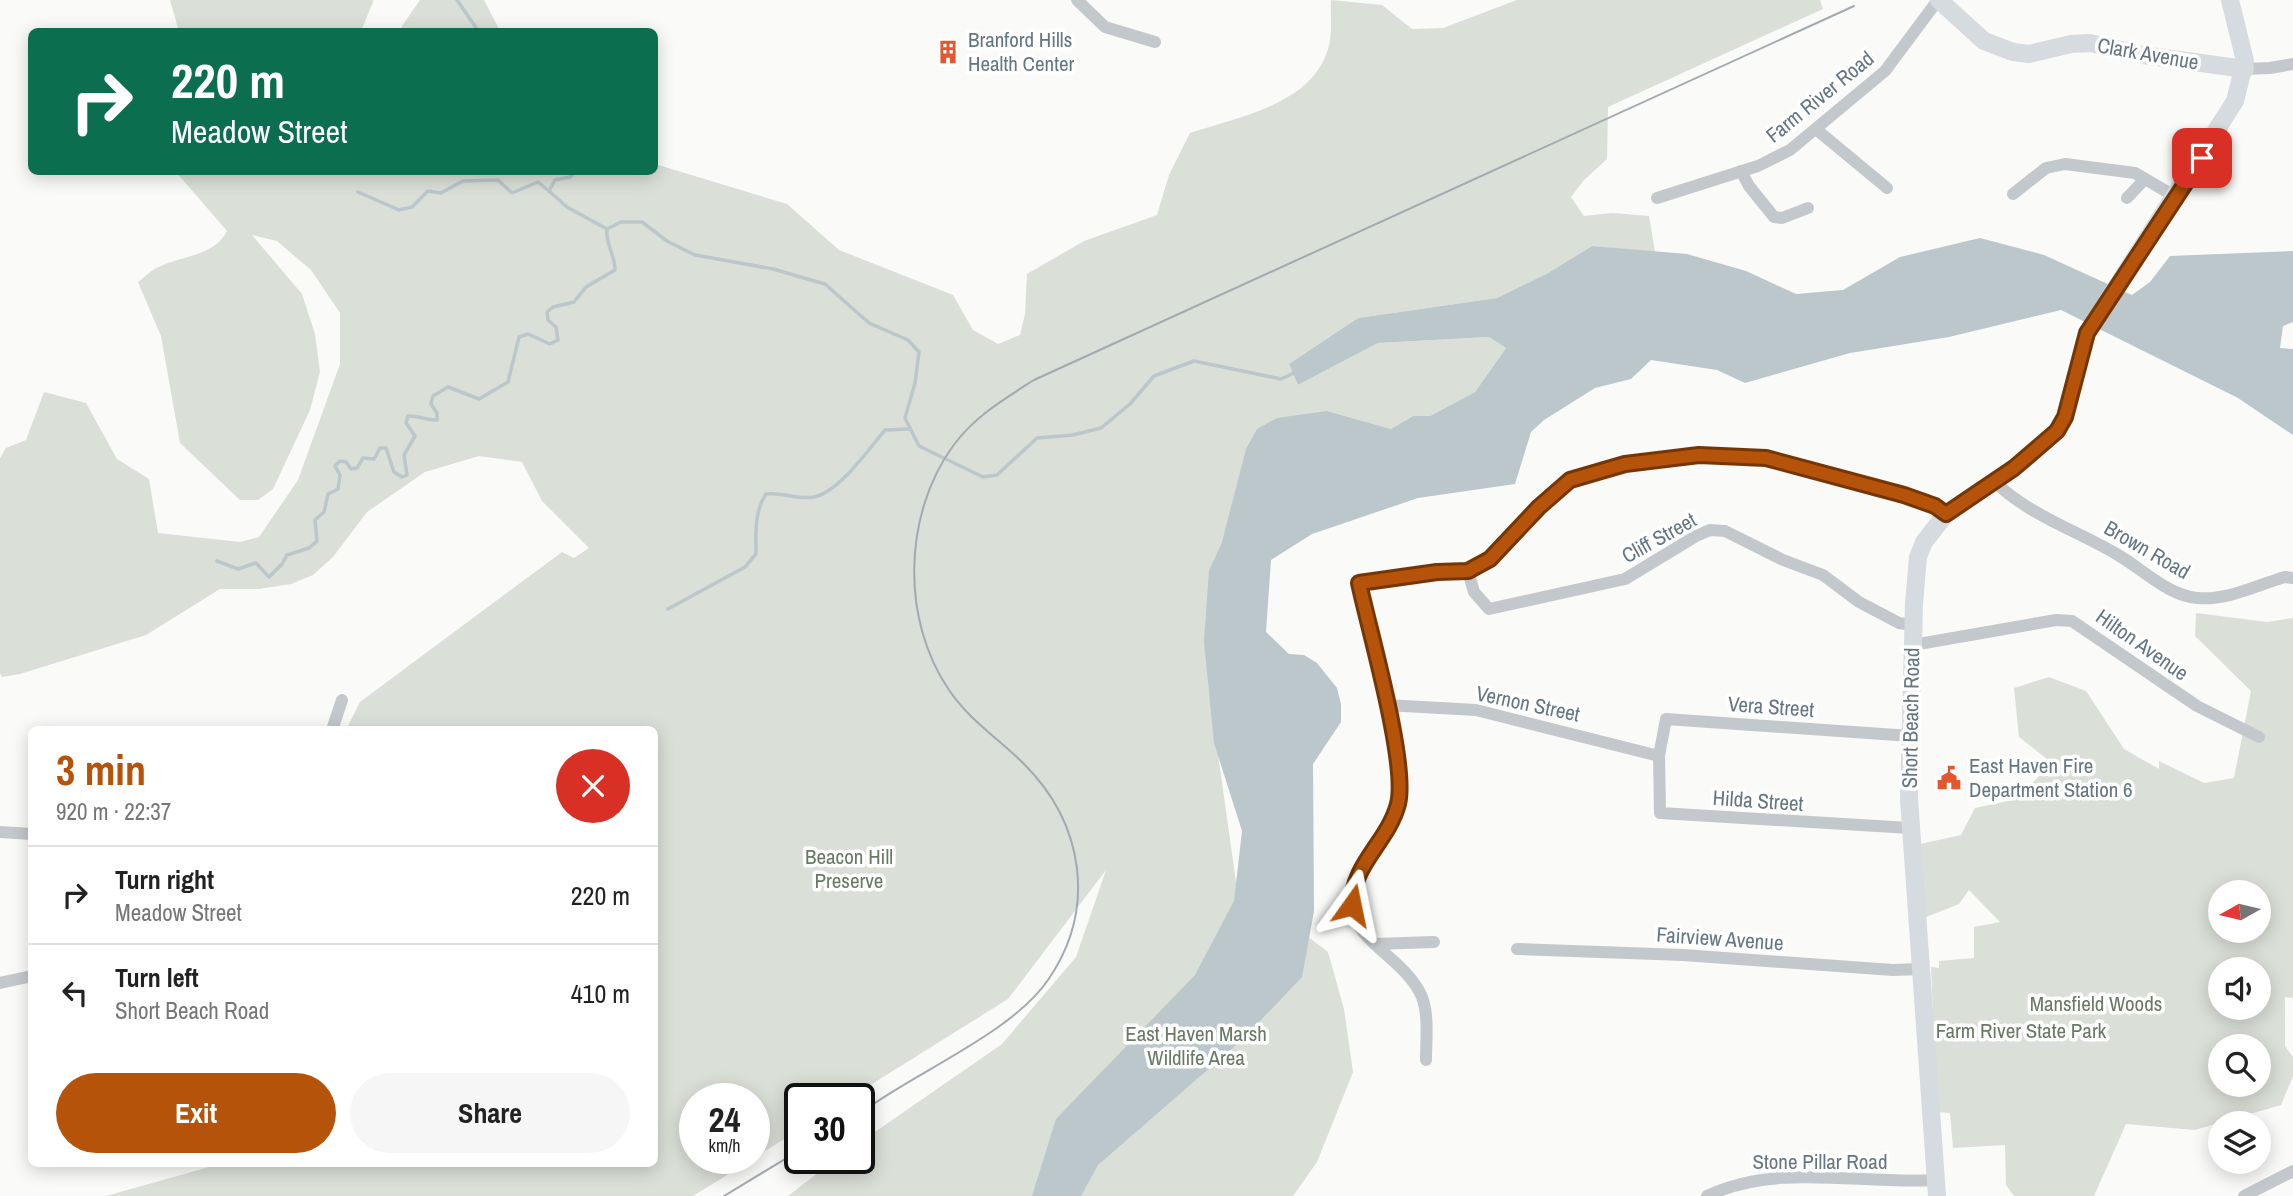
<!DOCTYPE html>
<meta charset="utf-8">
<style>
body{margin:0;font-family:"Archivo Narrow",sans-serif;background:#f6f6f6;color:#222;height:100vh;display:flex;flex-direction:column;font-size:26px;white-space:nowrap}
*{box-sizing:border-box;margin:0}
p{font-size:23px;color:#767676}
.icon{flex:none;width:38px;height:38px;fill:none;stroke:currentColor;stroke-width:2;stroke-linecap:round;stroke-linejoin:round}
.map{position:relative;flex:1;overflow:hidden}
.details{position:absolute;left:28px;top:726px;width:630px;height:441px;display:flex;flex-direction:column;background:#fff;border-radius:10px;box-shadow:0 4px 18px #0003}
.details>*{flex:none}
.hud{position:absolute;left:28px;top:28px;width:630px;height:147px;border-radius:10px;box-shadow:0 4px 18px #0003;background:#0b6e4f;color:#fff;overflow:hidden}
.needle{width:46px;rotate:262deg}
.fabs{position:absolute;left:2208px;top:880px;display:grid;gap:14px}
.fabs a{display:grid;place-items:center;width:63px;height:63px;border-radius:50%;background:#fff;box-shadow:0 4px 18px #0003;font-size:35px}
.speed{position:absolute;left:679px;top:1083px;display:flex;gap:14px;font-size:35px;font-weight:700;text-align:center}
.speed>*{display:grid;place-content:center;width:91px;height:91px;border-radius:50%;background:#fff;box-shadow:0 4px 18px #0003;line-height:1}
.speed small{font-size:18px;font-weight:400}
.speed .limit{border:4px solid #111;border-radius:10px;background:#fff;color:#111}
.pin{position:absolute;display:grid;place-items:center;width:60px;height:60px;color:#fff;margin:-30px;border-radius:14px;box-shadow:0 4px 10px #0006}
.me{position:absolute;width:77px;margin:-38px;rotate:12deg;stroke-linejoin:round;filter:drop-shadow(0 0 5px #0008)}
.turn{display:flex;align-items:center;gap:24px;height:147px;padding:0 28px;font-size:32px}
.turn .icon{width:91px;height:91px;stroke-width:2.5}
.turn b{display:block;font-size:49px;line-height:60px}
.round{display:grid;place-items:center;flex:none;width:74px;height:74px;border-radius:37px;background:#f6f6f6}
.head{display:flex;align-items:center;justify-content:space-between;height:119px;padding:0 28px}
h1{font-size:42px;font-weight:800;line-height:52px;color:#b45309}
.primary-button{display:flex;gap:14px;margin-top:auto;padding:14px 28px}
.primary-button a{flex:1;height:80px;border-radius:42px;background:#b45309;color:#fff;font-size:28px;font-weight:800;line-height:80px;text-align:center}
.primary-button a+a{background:#f6f6f6;color:#222}
ul{padding:0;list-style:none}
li{display:flex;align-items:center;gap:21px;height:98px;padding:0 28px;border-top:2px solid #e0e0e0}
li div{flex:1}
li b{display:block;font-size:26px}
li em{font-style:normal}
.map>svg:first-child{display:block}
.green{fill:#dadfd7;fill-rule:evenodd}
.water{fill:#bbc7cb}
.lines{fill:none;stroke-linecap:round;stroke-linejoin:round}
.stream{stroke:#bbc7cb;stroke-width:3.5}
.street{stroke:#c3c8cc;stroke-width:12}
.secondary{stroke:#d6dbdf;stroke-width:18}
.tram{stroke:#a2aab0;stroke-width:2}
.route-casing{stroke:#753606;stroke-width:18}
.route{stroke:#b45309;stroke-width:12}
.labels{text-anchor:middle;stroke-width:7;stroke-linejoin:round;paint-order:stroke}
.poi-label{font-size:21px;fill:#657683;stroke:#fff;text-anchor:start}
.street-label{font-size:21px;fill:#657683;stroke:#fff}
.park-label{font-size:21px;fill:#687a64;stroke:#fff}
</style>
<div class="map">
<svg width="2293" height="1196" viewBox="0 0 2293 1196">
<rect width="100%" height="100%" fill="#fafaf8"/>
<g class="green">
<polygon points="170,0 373,0 373,2 361,31 179,32"/>
<polygon points="420,0 484,0 500,31 401,31 402,26"/>
<path d="M1331,0L1382,5L1412,29L1443,28L1517,0H1820L1823,9L1608,107L1607,159L1584,180L1571,197L1584,216L1612,213L1649,216L1655,252L1592,246L1548,273L1497,298L1358,318L1289,364L1298,385L1378,343L1489,337L1506,348L1475,392L1430,416H1413L1391,429L1327,411L1222,542L1209,570L1208,683L1236,882L1328,952L1344,1009L1353,1072L1317,1162L1293,1196H788L836,1159L859,1158V1143L1002,1044L1076,957L1106,870L1008,999L848,1099H800V1129L754,1158V1099H695V1158L753,1159L693,1196H106L220,1164H654V730H346L360,702L562,552L574,558L589,548L542,501L522,462L479,456L425,472L367,512L333,557L313,575L291,584L259,589H220L146,635L20,674L2,677L0,673V458L6,448L26,440L44,392L86,403L117,459L149,479L158,533L240,542L259,537L298,480L340,364V313L311,270L277,241L252,235L302,294L315,334L320,372L310,410L273,489L258,500H240L180,443L161,336L138,282C145,277 152,269 161,266C185,255 214,256 227,231L176,172H654L655,164L787,204L839,250L953,295L973,330L998,344L1020,335L1025,314L1027,274L1084,241L1157,215L1169,175L1190,133C1239,117 1312,104 1328,49C1333,34 1330,15 1331,0Z"/>
<path d="M2196,613L2267,622L2293,618V998L2285,997V1046L2293,1057V1076L2281,1105L2195,1130L2126,1124L2094,1196H2014L2006,1185L2005,1145L1953,1148L1950,1113L1937,1112L1931,967L1939,968V961L1974,958V927L2000,922L1969,890L1959,904L1921,919L1920,844L1961,835L1975,808L2017,799L2052,763L2019,737L2014,688L2049,677L2086,691L2124,749L2159,769V761L2204,783L2234,778L2251,691L2195,636ZM2221,892H2259V931H2221ZM2221,970H2259V1008H2221ZM2221,1046H2259V1085H2221Z"/>
</g>
<polygon class="water" points="1980,238 2044,255 2132,295 2150,282 2170,256 2293,251 2293,322 2283,326 2280,348 2293,349 2293,435 2238,398 2061,310 1949,337 1850,353 1745,383 1717,370 1651,360 1631,379 1595,388 1544,420 1531,432 1515,484 1418,498 1312,534 1271,560 1266,632 1289,654 1304,655 1317,663 1337,688 1341,704 1341,722 1313,764 1314,911 1302,977 1243,1039 1098,1165 1081,1196 1032,1196 1056,1119 1195,975 1234,901 1242,831 1214,743 1204,642 1209,570 1222,542 1246,449 1257,429 1277,418 1327,411 1391,429 1413,416 1430,416 1475,392 1506,348 1489,337 1378,343 1298,385 1289,364 1358,318 1497,298 1548,273 1592,246 1687,254 1746,271 1796,294 1843,290 1900,257"/>
<g class="lines">
<g class="stream">
<polyline points="457,0 479,32"/>
<polyline points="575,172 570,177 555,180 549,191 567,207 607,229"/>
<polyline points="358,192 399,210 412,207 428,191 441,193 463,181 498,180 512,193 538,182 549,191"/>
<path d="M217,561L238,569L256,563L269,577L282,564L287,555L309,548L317,541L315,520L324,512L328,494L338,489L340,475L335,466L340,461L346,462L351,469L357,468L363,458L374,459L380,448H386L394,472L402,477L407,475L404,455L415,436L406,423L408,416C419,415 426,421 437,420V413L431,404L433,396L448,387L479,399L508,382L519,337L528,334L550,344L558,340L556,327L548,320L547,312L553,307L574,302L586,287L615,270C615,254 605,244 607,229L621,222H642L667,241L695,255L773,269L825,284L869,323L908,340L919,352L915,383L905,418L919,446L983,477L997,475L1037,438L1073,435L1101,428L1130,404L1154,376L1194,361L1281,379L1296,372"/>
<path d="M668,609L745,567L756,554C756,533 754,512 766,494C783,492 797,500 814,497C838,493 869,449 885,430L910,429"/>
</g>
<g class="street">
<polyline points="1077,0 1105,27 1155,42"/>
<polyline points="2245,69 2270,68 2293,64"/>
<polyline points="1817,130 1887,188"/>
<polyline points="1741,171 1749,186 1774,217 1782,218 1808,208"/>
<polyline points="2013,194 2046,168 2065,164 2135,173 2176,197"/>
<polyline points="1657,198 1758,166 1790,150 1885,71 1938,0"/>
<polyline points="2127,198 2144,180"/>
<path d="M1994,481C2028,515 2078,531 2118,555C2144,570 2167,595 2197,598C2227,601 2257,585 2285,577L2293,578"/>
<polyline points="1468,571 1474,592 1489,609 1625,579 1696,536 1710,530 1725,531 1783,560 1823,575 1859,602 1899,623 1913,625"/>
<polyline points="1913,645 2056,620 2072,621 2197,706 2259,737"/>
<polyline points="1386,705 1476,710 1659,756"/>
<polyline points="332,730 342,700"/>
<polyline points="1910,828 1660,813 1659,756 1666,719 1911,736"/>
<polyline points="0,832 32,834"/>
<polyline points="1375,944 1434,942"/>
<polyline points="1517,949 1683,955 1893,970 1920,969"/>
<polyline points="0,983 32,976"/>
<path d="M1426,1060C1426,1040 1429,1016 1422,997C1406,959 1356,943 1352,907C1348,865 1389,841 1398,802C1405,771 1392,733 1385,703C1376,663 1368,623 1359,583L1437,572L1468,571L1490,559L1539,507L1570,480L1625,464L1699,455L1766,458L1904,495L1935,506L1946,514"/>
<path d="M1707,1196C1779,1162 1859,1185 1936,1180"/>
<polyline points="2244,1196 2293,1171"/>
</g>
<g class="secondary">
<polyline points="1939,0 1984,41 2013,52 2029,54 2071,44 2090,43 2143,55 2245,69"/>
<polyline points="1937,1196 1909,799 1914,604 1918,557 1924,542 1946,514 2014,468 2057,431 2065,417 2087,333 2235,101 2245,61 2230,0"/>
</g>
<g class="tram">
<path d="M859,1114C913,1073 1011,1034 1048,980C1097,909 1084,824 1024,764C999,739 970,721 949,690C901,620 903,515 953,446C974,417 1004,399 1034,380L1854,6"/>
<polyline points="724,1196 800,1150"/>
</g>
</g>
<g class="lines">
<g class="route-casing">
<path id="route" d="M1352,905C1352,864 1388,842 1398,804C1408,764 1369,630 1359,583L1437,572L1468,571L1490,559L1539,507L1570,480L1625,464L1699,455L1766,458L1904,495L1935,506L1946,514L2014,468L2057,431L2065,417L2087,333L2202,158"/>
</g>
<use href="#route" class="route"/>
</g>
<defs>
<g id="building-bare" transform="scale(1.89)"><path d="M-4-6H4V6H1V3H-1V6H-4ZM-2.5-4.3h1.7v1.8h-1.7ZM.8-4.3h1.7v1.8H.8ZM-2.5-1h1.7V.8h-1.7ZM.8-1h1.7V.8H.8Z" fill="#e4572e" stroke="#fff" stroke-width="2.5" paint-order="stroke"/></g>
<g id="civic-bare" transform="scale(1.89)"><path d="M-.6-6.5H3V-4.5H.6V-3L4-1V1h2V6H-6V1h2V-1L-.6-3ZM-1.2 2.5V6h2.4V2.5Z" fill="#e4572e" stroke="#fff" stroke-width="2.5" paint-order="stroke"/></g>
</defs>
<g fill-rule="evenodd">
<use href="#building-bare" x="948" y="52"/>
<use href="#civic-bare" x="1949" y="778"/>
</g>
<g class="labels">
<g class="poi-label">
<text x="968" y="47">Branford Hills<tspan x="968" dy="24">Health Center</tspan></text>
<text x="1969" y="773">East Haven Fire<tspan x="1969" dy="24">Department Station 6</tspan></text>
</g>
<g class="street-label">
<text transform="translate(2148 54) rotate(10)" y="7">Clark Avenue</text>
<text transform="translate(1820 97) rotate(-39)" y="7">Farm River Road</text>
<text transform="translate(1659 538) rotate(-29)" y="7">Cliff Street</text>
<text transform="translate(2147 550) rotate(30)" y="7">Brown Road</text>
<text transform="translate(2142 645) rotate(35)" y="7">Hilton Avenue</text>
<text transform="translate(1528 704) rotate(12)" y="7">Vernon Street</text>
<text transform="translate(1771 707) rotate(4)" y="7">Vera Street</text>
<text transform="translate(1911 718) rotate(-89)" y="7">Short Beach Road</text>
<text transform="translate(1758 801) rotate(4)" y="7">Hilda Street</text>
<text transform="translate(1720 939) rotate(4)" y="7">Fairview Avenue</text>
<text x="1820" y="1169">Stone Pillar Road</text>
</g>
<g class="park-label">
<text x="849" y="864">Beacon Hill<tspan x="849" dy="24">Preserve</tspan></text>
<text x="2096" y="1011">Mansfield Woods</text>
<text x="2021" y="1038">Farm River State Park</text>
<text x="1196" y="1041">East Haven Marsh<tspan x="1196" dy="24">Wildlife Area</tspan></text>
</g>
</g>
</svg>
<div class="fabs">
<a><svg class="needle" viewBox="-14 -14 28 28"><path d="M0-13l5 13h-10z" fill="#e53935"/><path d="M0 13l5-13h-10z" fill="#767676"/></svg></a>
<a><svg class="icon" aria-label="sound" viewBox="0 0 24 24"><path d="M4 9h4l5-4v14l-5-4H4zM17 9q2 3 0 6"/></svg></a>
<a><svg class="icon" aria-label="search" viewBox="0 0 24 24"><circle cx="10" cy="10" r="6"/><path d="M15 15l6 6"/></svg></a>
<a><svg class="icon" aria-label="layers" viewBox="0 0 24 24"><path d="M12 4l9 5-9 5-9-5zM3 14l9 5 9-5"/></svg></a>
</div>
<div class="speed"><div>24<small>km/h</small></div><div class="limit">30</div></div>
<div class="pin" style="left:2202px;top:158px;background:#d93025"><svg class="icon" aria-label="arrive" viewBox="0 0 24 24"><path d="M6 21V4h12l-3 4 3 4H6"/></svg></div>
<svg class="me" style="left:1352px;top:905px" viewBox="-20 -20 40 40"><path d="M0-17L14 15 0 8-14 15z" fill="#b45309" stroke="#fff" stroke-width="4"/></svg>
<div class="hud">
<div class="turn"><svg class="icon" aria-label="right" viewBox="0 0 24 24"><path d="M7 20v-9h11M14 6l5 5-5 5"/></svg><div><b>220 m</b>Meadow Street</div></div>
</div>
<section class="details">
<div class="head"><div><h1>3 min</h1><p>920 m · 22:37</p></div><a class="round" style="background:#d93025;color:#fff"><svg class="icon" aria-label="close" viewBox="0 0 24 24"><path d="M6 6l12 12M18 6L6 18"/></svg></a></div>
<ul>
<li><svg class="icon" aria-label="right" viewBox="0 0 24 24"><path d="M7 20v-9h11M14 6l5 5-5 5"/></svg><div><b>Turn right</b><p>Meadow Street</p></div><em>220 m</em></li>
<li><svg class="icon" aria-label="left" viewBox="0 0 24 24"><path d="M17 20v-9H6M10 6l-5 5 5 5"/></svg><div><b>Turn left</b><p>Short Beach Road</p></div><em>410 m</em></li>
</ul>
<div class="primary-button"><a>Exit</a><a>Share</a></div>
</section>
</div>
